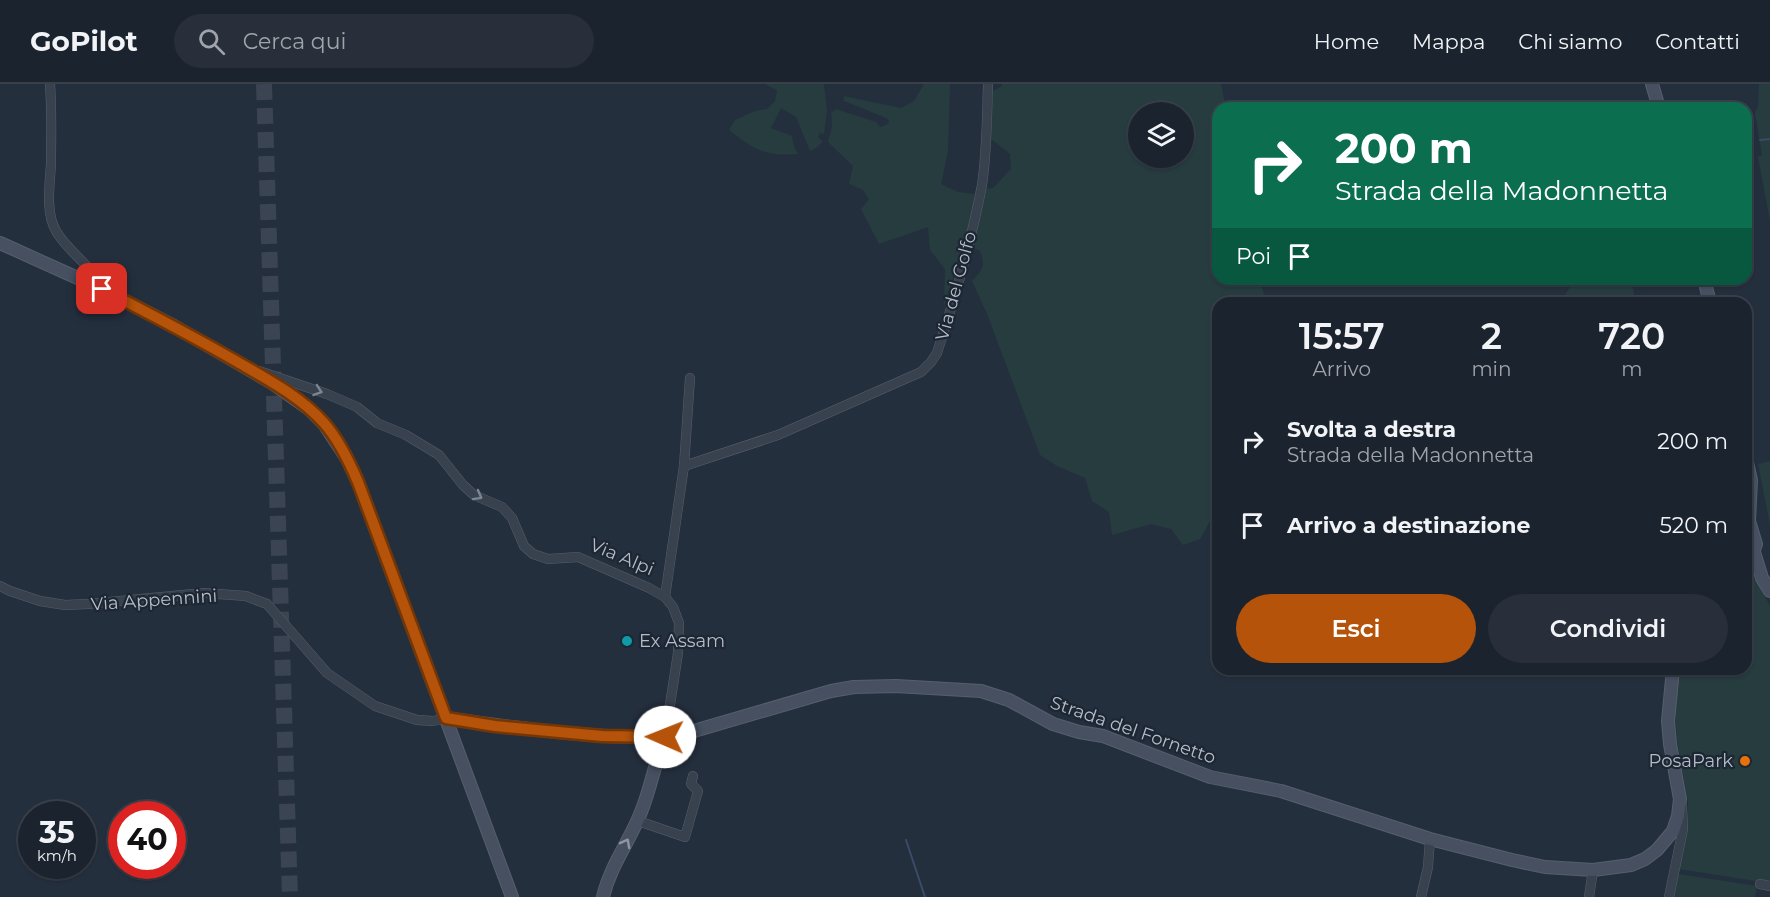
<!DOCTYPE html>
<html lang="it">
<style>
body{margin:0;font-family:Montserrat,sans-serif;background:#282f3a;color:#f1f3f6;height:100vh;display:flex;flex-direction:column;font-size:22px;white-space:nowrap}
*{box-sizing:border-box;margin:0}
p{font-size:20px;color:#a0a4aa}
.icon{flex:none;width:33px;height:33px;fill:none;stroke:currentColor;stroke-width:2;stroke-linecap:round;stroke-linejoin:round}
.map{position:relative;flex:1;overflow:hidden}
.sheet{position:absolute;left:1212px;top:213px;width:540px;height:378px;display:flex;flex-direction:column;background:#1b232e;border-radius:18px;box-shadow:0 2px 4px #0004,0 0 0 2px #39404a}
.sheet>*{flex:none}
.hud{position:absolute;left:1212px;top:18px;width:540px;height:183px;border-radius:18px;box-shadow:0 2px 4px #0004,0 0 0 2px #39404a;background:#0b6e4f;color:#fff;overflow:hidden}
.buttons{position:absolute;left:1128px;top:18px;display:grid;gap:12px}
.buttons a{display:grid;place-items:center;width:66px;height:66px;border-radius:50%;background:#1b232e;box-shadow:0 2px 4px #0004,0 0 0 2px #39404a;font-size:30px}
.speed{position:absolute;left:18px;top:717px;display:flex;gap:12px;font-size:30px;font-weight:700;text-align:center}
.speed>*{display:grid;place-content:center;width:78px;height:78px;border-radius:50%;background:#1b232e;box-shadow:0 2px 4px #0004,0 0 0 2px #39404a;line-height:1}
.speed small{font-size:15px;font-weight:400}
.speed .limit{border:9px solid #d22;background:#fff;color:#111}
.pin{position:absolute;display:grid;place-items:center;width:51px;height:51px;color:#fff;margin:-26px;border-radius:12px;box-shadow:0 3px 9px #0006}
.me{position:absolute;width:66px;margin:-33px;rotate:271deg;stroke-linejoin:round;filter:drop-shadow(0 0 4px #0008)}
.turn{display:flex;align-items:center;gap:21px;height:126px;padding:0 24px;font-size:27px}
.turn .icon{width:78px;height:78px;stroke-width:2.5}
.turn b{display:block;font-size:42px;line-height:51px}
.then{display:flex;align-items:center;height:57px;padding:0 24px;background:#0003;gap:12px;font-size:22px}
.eta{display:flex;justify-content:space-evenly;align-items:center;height:102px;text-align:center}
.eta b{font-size:36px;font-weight:600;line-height:42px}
.cta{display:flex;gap:12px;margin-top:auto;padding:12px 24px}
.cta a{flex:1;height:69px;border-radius:36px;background:#b45309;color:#fff;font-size:24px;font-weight:600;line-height:69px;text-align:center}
.cta a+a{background:#282f3a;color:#f1f3f6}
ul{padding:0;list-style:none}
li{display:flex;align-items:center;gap:18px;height:84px;padding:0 24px}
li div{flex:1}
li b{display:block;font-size:22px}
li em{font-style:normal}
header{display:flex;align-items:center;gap:36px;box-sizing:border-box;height:84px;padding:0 30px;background:#1b232e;border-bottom:2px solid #39404a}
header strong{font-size:28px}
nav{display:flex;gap:33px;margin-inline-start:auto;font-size:21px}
.search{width:420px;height:54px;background:#282f3a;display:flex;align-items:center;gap:15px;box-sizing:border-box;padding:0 21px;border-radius:33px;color:#a0a4aa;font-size:22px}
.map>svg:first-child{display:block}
.green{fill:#263c3f;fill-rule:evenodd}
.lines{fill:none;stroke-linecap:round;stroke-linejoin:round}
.stream{stroke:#394c67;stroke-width:2}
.highway-tunnel{stroke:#3a4453;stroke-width:16;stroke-dasharray:16 8;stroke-linecap:butt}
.street-casing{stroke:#565f6c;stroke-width:10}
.secondary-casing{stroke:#565f6c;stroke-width:14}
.street{stroke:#38414e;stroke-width:9}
.secondary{stroke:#465061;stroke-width:12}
.oneway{stroke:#7c8592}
.oneway2{stroke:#8e96a5}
.route-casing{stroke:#753606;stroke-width:15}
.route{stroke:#b45309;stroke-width:10}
.culture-dot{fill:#0f9aa8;stroke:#1d2633;stroke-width:2}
.food-dot{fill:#e8710a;stroke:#1d2633;stroke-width:2}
.labels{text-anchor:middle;stroke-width:4.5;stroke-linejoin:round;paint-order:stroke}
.street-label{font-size:18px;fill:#b4bcc9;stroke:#1d2633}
.poi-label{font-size:18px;fill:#b4bcc9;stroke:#1d2633;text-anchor:start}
</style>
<header>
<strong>GoPilot</strong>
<div class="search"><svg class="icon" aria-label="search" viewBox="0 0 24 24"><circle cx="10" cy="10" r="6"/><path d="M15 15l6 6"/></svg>Cerca qui</div>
<nav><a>Home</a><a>Mappa</a><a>Chi siamo</a><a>Contatti</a></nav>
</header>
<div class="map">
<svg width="1770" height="813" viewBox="0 0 1770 813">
<rect width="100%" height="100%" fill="#242f3e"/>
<g class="green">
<path d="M765,0H824L827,27L824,50L820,49L818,53L823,58L816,64L810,67L796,33L781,24L771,44L792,52L794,63L798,70C765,73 755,66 729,46L735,36L755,27L767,25L775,17L777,6Z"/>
<polygon points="924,0 950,0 948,67 941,100 958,108 975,110 973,126 944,223 945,185 930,166 928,143 879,160 861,125 869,115 863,106 849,100 853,82 828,58 832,43 831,29 836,25 876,38 880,43 888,40 889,36 884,33 844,17 844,12 901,24 914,17"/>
<path d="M1002,0H1221L1226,24H1218V195H1260L1266,219H1218V426L1215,428L1200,455L1183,461L1171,445L1151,440L1112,451L1109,428L1092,417L1085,394L1057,382L1040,371L987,230L972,197C982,186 986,182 980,167L970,163L986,105L993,104L1011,85L1010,70L991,55L993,7L1002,2ZM1138,28H1184V74H1138Z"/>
<polygon points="1759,0 1770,0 1770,137 1758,73 1762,71 1755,29 1758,22"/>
<polygon points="1575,195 1631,195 1636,219 1560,219"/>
<polygon points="1770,377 1770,441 1758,380"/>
<polygon points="1746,488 1749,488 1757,498 1770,522 1770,798 1768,799 1679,785 1687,743 1688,718 1677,656 1675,628 1679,585 1746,585"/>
<polygon points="1678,790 1757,802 1755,813 1674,813"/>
</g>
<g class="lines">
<g class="stream">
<polyline points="1760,56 1770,55"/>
<polyline points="906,756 925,813"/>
</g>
<polyline class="highway-tunnel" points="264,0 290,813"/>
<g class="street-casing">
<g id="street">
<path d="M50,0C52,26 51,53 51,79C50,100 45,128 56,147C68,168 92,181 102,205"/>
<polyline points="259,287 327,310 357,323 377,339 406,351 439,371 463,401 474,411 502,423 512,434 524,462 533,470 548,475 578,473 649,504 665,513 673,523 679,539 678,569 665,653"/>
<path d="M684,382L778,351L921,288L931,278L937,269C955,214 971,158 982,101C987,68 987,33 988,0"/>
<polyline points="0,502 10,507 40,517 65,521 88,520 204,509 246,512 267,520 327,589 375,622 417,636 433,637 446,634"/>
<polyline points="665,513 684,382 690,294"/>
<polyline points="638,737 685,753 698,707 691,700 693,692"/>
<polyline points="1760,800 1770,802"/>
<polyline points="1421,813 1428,783 1430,755"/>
<polyline points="1589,813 1593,786"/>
<polyline points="1669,813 1683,745 1682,723"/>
</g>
</g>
<g class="secondary-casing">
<g id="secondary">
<polyline points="1652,0 1659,24"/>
<polyline points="0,159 102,205 174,242 272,299 309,325 324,340 347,375 358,398 512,813"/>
<polyline points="1704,195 1710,219"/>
<polyline points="1746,374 1751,396 1749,437 1756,460 1752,471 1746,476"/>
<polyline points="1754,468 1762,494 1770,507"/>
<path d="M446,634C483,640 520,644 557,648C600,652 644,656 687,649L831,607L854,603L896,602L981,607L1009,616L1053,640L1079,648L1103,652L1210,693L1281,707L1430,755L1512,776L1545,783L1593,786L1631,781L1645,775L1657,766L1673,747L1678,732L1680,715L1670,660L1668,637L1673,585"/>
<path d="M603,813C610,782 630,757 641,728C651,704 655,677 665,653"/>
</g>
</g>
<use href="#street" class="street"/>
<use href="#secondary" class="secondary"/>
</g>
<defs><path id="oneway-chevron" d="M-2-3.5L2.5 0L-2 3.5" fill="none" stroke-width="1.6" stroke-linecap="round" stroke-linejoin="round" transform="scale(1.5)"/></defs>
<g class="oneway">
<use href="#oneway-chevron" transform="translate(318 307) rotate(19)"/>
<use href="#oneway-chevron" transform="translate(478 412) rotate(29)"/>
</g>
<use class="oneway2" href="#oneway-chevron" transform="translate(626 759) rotate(-62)"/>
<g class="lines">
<g class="route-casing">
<path id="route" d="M102,205C146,228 191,251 234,276C265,294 300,312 324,339C339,356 349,377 358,398L446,634L495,642L602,652L665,653"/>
</g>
<use href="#route" class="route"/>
</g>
<circle class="culture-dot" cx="627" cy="557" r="6"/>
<circle class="food-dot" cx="1745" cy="677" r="6"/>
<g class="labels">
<g class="street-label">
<text transform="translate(956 202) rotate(-75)" y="6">Via del Golfo</text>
<text transform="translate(622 473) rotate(23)" y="6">Via Alpi</text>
<text transform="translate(154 516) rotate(-4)" y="6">Via Appennini</text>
<text transform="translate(1133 646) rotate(19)" y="6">Strada del Fornetto</text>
</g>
<g class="poi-label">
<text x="639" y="563">Ex Assam</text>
<text x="1733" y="683" text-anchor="end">PosaPark</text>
</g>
</g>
</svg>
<div class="buttons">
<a><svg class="icon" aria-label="layers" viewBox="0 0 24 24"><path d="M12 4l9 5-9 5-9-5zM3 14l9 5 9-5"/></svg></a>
</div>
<div class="speed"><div>35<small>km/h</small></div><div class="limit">40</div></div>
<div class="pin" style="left:102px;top:205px;background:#d93025"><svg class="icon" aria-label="arrive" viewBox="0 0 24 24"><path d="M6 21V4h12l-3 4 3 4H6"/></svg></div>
<svg class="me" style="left:665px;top:653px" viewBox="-20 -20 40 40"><circle r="19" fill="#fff"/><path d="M0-13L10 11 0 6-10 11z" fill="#b45309"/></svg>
<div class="hud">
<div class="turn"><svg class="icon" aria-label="right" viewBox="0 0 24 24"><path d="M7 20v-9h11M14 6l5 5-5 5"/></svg><div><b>200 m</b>Strada della Madonnetta</div></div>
<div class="then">Poi<svg class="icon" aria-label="arrive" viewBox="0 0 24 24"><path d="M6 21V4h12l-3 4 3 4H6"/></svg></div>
</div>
<section class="sheet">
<div class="eta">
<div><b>15:57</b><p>Arrivo</p></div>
<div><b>2</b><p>min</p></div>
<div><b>720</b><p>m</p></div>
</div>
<ul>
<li><svg class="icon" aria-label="right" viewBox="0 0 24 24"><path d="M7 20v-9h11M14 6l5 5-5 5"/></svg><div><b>Svolta a destra</b><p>Strada della Madonnetta</p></div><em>200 m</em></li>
<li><svg class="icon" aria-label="arrive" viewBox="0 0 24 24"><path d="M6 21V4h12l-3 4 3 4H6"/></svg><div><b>Arrivo a destinazione</b></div><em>520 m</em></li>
</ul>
<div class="cta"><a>Esci</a><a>Condividi</a></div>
</section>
</div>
